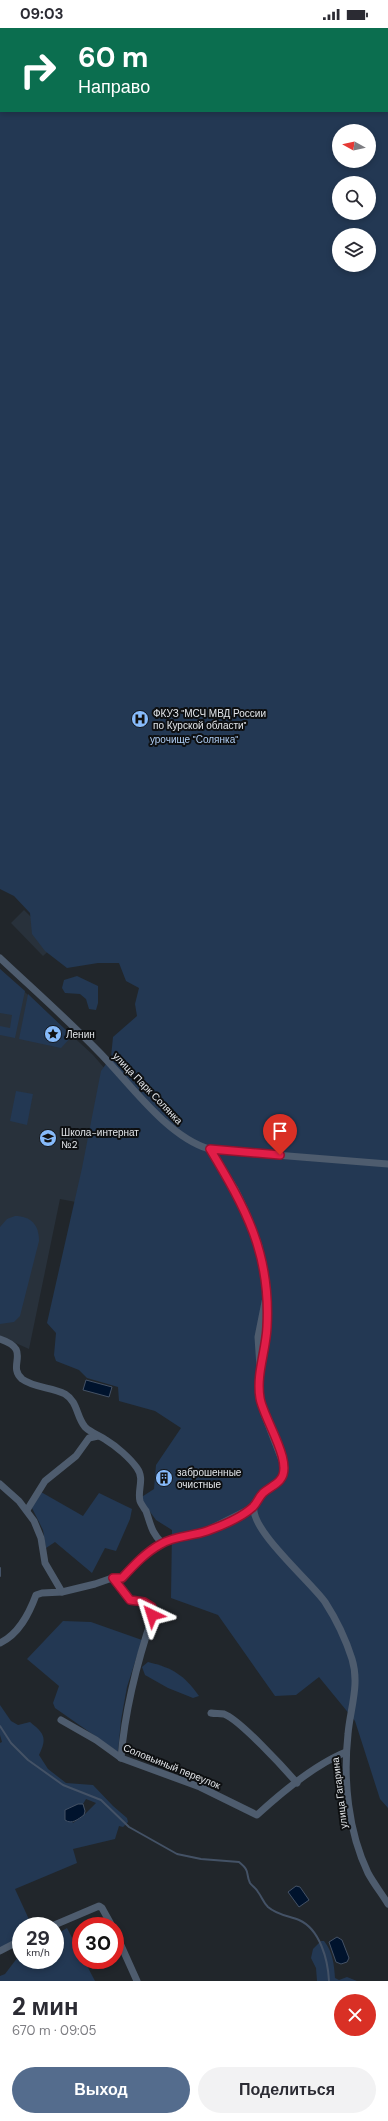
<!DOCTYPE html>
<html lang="ru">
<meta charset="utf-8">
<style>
body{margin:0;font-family:"DM Sans",sans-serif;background:#f2f2f3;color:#2b2b33;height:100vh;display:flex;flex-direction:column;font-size:15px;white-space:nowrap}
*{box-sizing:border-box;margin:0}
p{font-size:13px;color:#7c7c81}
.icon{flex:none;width:22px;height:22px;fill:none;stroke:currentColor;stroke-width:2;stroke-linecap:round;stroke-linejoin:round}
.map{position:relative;height:1953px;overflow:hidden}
.panel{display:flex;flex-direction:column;background:#fff;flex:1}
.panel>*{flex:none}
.banner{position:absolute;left:0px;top:0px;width:388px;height:84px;box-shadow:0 2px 6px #0003;background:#0b6e4f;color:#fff;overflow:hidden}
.needle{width:26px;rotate:278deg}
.tools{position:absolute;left:332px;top:96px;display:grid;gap:8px}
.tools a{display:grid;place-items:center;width:44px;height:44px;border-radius:50%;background:#fff;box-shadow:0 2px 6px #0003;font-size:20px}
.speed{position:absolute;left:12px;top:1889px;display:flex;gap:8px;font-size:20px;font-weight:700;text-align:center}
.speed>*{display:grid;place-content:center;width:52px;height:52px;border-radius:50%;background:#fff;box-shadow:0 2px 6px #0003;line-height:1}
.speed small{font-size:10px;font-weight:400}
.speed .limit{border:6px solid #d22;background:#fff;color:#111}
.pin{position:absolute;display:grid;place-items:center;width:34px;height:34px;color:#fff;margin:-41px -17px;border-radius:50% 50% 50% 0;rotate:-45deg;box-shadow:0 0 4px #0007}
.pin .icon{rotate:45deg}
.me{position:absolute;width:44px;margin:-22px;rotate:319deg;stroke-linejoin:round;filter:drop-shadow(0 0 3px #0008)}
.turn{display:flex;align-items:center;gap:14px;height:84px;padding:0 12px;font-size:18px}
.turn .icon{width:52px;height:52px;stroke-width:2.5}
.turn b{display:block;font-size:28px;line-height:34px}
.round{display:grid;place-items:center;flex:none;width:42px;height:42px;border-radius:21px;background:#f2f2f3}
.summary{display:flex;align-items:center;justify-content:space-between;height:68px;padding:0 12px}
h1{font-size:24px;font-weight:800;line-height:30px}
.cta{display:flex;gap:8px;margin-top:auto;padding:8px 12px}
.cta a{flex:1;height:46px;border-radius:24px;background:#546c8d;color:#fff;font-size:16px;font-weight:800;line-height:46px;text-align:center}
.cta a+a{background:#f2f2f3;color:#2b2b33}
.status{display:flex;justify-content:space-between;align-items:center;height:28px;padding:0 20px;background:#fff;direction:ltr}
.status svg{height:11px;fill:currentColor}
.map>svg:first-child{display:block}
.built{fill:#28313b}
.green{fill:#233853;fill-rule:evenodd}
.water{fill:#00132d;stroke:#445266}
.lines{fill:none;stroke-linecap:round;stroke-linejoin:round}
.stream{stroke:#445266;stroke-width:2}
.minor{stroke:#4e5c6e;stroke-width:7}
.route-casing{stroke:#92132f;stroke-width:10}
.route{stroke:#e11d48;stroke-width:7}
.labels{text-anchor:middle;stroke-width:4;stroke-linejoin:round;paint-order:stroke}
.poi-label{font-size:10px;fill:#e3e6ea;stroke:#0d0f11;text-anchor:start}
.park-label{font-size:10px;fill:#afcdf3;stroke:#0d0f11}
.street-label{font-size:10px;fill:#e3e6ea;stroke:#0d0f11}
</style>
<div class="status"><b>09:03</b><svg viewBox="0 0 49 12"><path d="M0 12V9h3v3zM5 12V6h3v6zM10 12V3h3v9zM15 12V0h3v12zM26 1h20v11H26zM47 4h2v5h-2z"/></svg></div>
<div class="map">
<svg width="388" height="1953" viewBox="0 0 388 1953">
<rect width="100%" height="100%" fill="#21262b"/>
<g class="built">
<polygon points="24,882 47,905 55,917 43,928 11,895"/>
<polygon points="0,941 93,1027 112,1049 81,1175 60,1171 29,1321 0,1308"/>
</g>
<g class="green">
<path d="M0,0L39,1H1V83L388,84V1780L380,1771L355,1693L319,1649L296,1667L275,1668L218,1587L171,1570L172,1502L156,1492L140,1470L154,1461L156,1437L181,1400L155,1383L119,1373L118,1359L87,1350L79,1342L56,1333L54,1327L56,1305L47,1295L82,1140L101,1043L111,1029L113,1009L137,988L135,976L139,960L126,953L119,935H98L67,940L45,923L32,906L30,885L14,868L0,861ZM339,103H369V133H339ZM339,155H369V185H339ZM339,207H369V237H339Z"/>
<polygon points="0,941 25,963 15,1010 0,1007 0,998 10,1000 12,987 0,985"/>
<polygon points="77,948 98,958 98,975 96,982 89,981 86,971 80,966 65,965 62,960 64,952"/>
<polygon points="28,966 72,1008 61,1020 19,1011"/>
<polygon points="16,1063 33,1066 27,1097 10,1093"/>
<path d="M15,1188C31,1188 39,1197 39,1213L20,1288L14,1294L0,1296V1199L7,1191Z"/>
<polygon points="41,1464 83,1488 99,1465 132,1481 130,1491 116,1523 105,1520 92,1545 55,1514 46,1520 43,1502 32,1480"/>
<polygon points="63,1593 91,1594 142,1612 127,1659 121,1692 118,1724 55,1680 53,1675 59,1658 27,1631"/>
<path d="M148,1634C173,1640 184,1647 199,1668L193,1670L168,1660L145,1647L142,1639Z"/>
<path d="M0,1677L11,1693L18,1697L30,1694C45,1706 47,1710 39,1727L48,1741L66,1755L93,1757L113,1778L127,1790L128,1794L123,1799L119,1798L115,1811L73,1821L77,1835L15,1861L32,1898H21V1912L0,1924V1715L2,1714L0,1707ZM86,1771L96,1775L84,1787L73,1795L66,1782L78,1776H83Z"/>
<polygon points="67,1900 81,1927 81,1932 84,1932 95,1953 0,1953 0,1948 5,1946 21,1925 21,1932 55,1932 55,1907"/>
<path d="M321,1913H324C333,1924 334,1937 335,1950L339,1952L347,1949L357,1953H317L316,1940L311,1930L313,1921Z"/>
</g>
<g class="water">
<polygon points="86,1352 112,1359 109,1369 83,1362"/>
<path d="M78,1776H83L85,1783L84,1787C78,1791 72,1797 65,1792V1782Z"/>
<polygon points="296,1858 300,1859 309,1872 299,1879 288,1864"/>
<polygon points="337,1909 342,1912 349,1930 347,1934 341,1936 336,1934 329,1914"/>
</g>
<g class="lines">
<g class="stream">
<polyline points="0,1540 0,1548"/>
<path d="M0,1698L11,1715L28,1732L63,1757L101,1772L129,1799L177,1826L201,1831L239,1834C251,1844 245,1844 250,1855C252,1858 256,1860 258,1864C262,1869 263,1874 268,1879C277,1887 289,1888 299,1892C320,1901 328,1932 329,1953"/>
</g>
<g class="minor">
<path d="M0,930C33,961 67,991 98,1023C129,1054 166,1108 209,1121C215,1122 222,1122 227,1123L388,1136"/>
<path d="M210,1121L235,1161L246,1184L259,1218L267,1264L258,1309L260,1339V1369L263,1383L285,1440C283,1459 258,1461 254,1478C249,1501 311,1554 325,1574C336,1591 346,1612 352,1631C360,1657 350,1681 348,1706C343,1752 348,1803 368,1845C374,1856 382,1866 388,1876"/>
<path d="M0,1311C33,1322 6,1337 22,1351C34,1360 52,1359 65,1366C78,1374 76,1388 85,1399C91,1405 99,1407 106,1412C116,1418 130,1430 137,1440C145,1451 137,1462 140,1473C141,1476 144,1480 146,1483C151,1497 151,1504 162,1515"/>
<polyline points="262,1331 267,1300 267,1276"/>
<path d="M0,1456L19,1473L34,1493L41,1510L45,1535L62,1564L42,1565L36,1567C29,1586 19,1606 0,1615"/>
<polyline points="27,1482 45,1453 76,1428 89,1410 98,1408"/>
<path d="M113,1550L130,1572L144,1574L152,1579L153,1587C137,1634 125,1681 121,1730"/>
<polyline points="62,1564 95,1556 115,1549 122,1550 147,1525 162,1515 208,1502 254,1479"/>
<path d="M211,1685C215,1686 220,1685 224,1686C240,1692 284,1740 297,1755"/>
<path d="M61,1692L96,1712L121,1730L200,1759L257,1787C281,1765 316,1736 346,1724"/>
<polyline points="52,1898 99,1878 102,1880 112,1898"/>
<polyline points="115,1904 137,1953"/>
<polyline points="0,1923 21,1912"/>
</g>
</g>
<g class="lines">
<g class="route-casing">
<path id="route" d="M152,1587V1579L144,1574L130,1572L113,1550H122C134,1537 146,1524 161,1516C174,1508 193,1508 207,1503C221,1498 242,1489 253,1479C257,1475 259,1469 263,1465C269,1460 276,1457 280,1452C295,1436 263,1390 260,1370C256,1346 266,1323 267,1299C271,1226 246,1181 210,1121L280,1127"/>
</g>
<use href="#route" class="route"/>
</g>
<defs>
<g id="hospital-disc" transform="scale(0.9)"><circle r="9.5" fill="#87bbfb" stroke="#0d0f11"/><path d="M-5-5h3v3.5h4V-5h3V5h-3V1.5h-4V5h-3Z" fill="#111"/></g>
<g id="sight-disc" transform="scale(0.9)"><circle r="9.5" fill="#87bbfb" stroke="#0d0f11"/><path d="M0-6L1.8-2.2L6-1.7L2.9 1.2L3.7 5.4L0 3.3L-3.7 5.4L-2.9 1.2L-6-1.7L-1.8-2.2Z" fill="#111"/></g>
<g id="school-disc" transform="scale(0.9)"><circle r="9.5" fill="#87bbfb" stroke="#0d0f11"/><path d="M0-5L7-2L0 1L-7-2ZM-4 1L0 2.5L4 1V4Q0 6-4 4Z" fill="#111"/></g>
<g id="building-disc" transform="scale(0.9)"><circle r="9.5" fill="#87bbfb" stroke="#0d0f11"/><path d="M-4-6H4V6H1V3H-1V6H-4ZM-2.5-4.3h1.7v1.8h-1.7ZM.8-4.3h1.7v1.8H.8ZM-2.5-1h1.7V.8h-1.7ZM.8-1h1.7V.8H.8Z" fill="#111"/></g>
</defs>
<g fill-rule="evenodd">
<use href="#hospital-disc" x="140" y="691"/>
<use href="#sight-disc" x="53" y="1006"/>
<use href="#school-disc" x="48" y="1110"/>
<use href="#building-disc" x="164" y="1450"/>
</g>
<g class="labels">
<g class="poi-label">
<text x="153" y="689">ФКУЗ "МСЧ МВД России<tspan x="153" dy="12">по Курской области"</tspan></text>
<text x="66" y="1010">Ленин</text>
<text x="61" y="1108">Школа-интернат<tspan x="61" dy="12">№2</tspan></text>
<text x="177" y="1448">заброшенные<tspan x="177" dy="12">очистные</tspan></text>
</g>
<g class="park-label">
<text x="194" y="715">урочище "Солянка"</text>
</g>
<g class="street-label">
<text transform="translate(148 1060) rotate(46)" y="4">улица Парк Солянка</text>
<text transform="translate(172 1738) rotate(22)" y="4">Соловьиный переулок</text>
<text transform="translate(339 1765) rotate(-97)" y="4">улица Гагарина</text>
</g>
</g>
</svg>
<div class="tools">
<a><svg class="needle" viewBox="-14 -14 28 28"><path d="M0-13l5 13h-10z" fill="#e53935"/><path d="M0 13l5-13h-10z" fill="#7c7c81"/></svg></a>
<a><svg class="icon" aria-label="search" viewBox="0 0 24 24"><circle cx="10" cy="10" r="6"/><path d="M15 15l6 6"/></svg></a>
<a><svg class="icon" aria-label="layers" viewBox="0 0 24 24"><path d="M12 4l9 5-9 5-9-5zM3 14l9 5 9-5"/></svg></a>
</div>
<div class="speed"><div>29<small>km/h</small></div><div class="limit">30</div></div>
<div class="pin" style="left:280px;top:1127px;background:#d93025"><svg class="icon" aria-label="arrive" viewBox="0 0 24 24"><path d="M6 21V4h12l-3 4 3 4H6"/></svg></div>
<svg class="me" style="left:152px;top:1587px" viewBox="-20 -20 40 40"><path d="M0-17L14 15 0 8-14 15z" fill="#e11d48" stroke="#fff" stroke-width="4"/></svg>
<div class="banner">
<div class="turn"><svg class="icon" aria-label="right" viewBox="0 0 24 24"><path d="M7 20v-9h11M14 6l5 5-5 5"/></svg><div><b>60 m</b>Направо</div></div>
</div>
</div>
<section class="panel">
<div class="summary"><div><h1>2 мин</h1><p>670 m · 09:05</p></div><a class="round" style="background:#d93025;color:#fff"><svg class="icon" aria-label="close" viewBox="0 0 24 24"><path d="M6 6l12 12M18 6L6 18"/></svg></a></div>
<div class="cta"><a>Выход</a><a>Поделиться</a></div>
</section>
